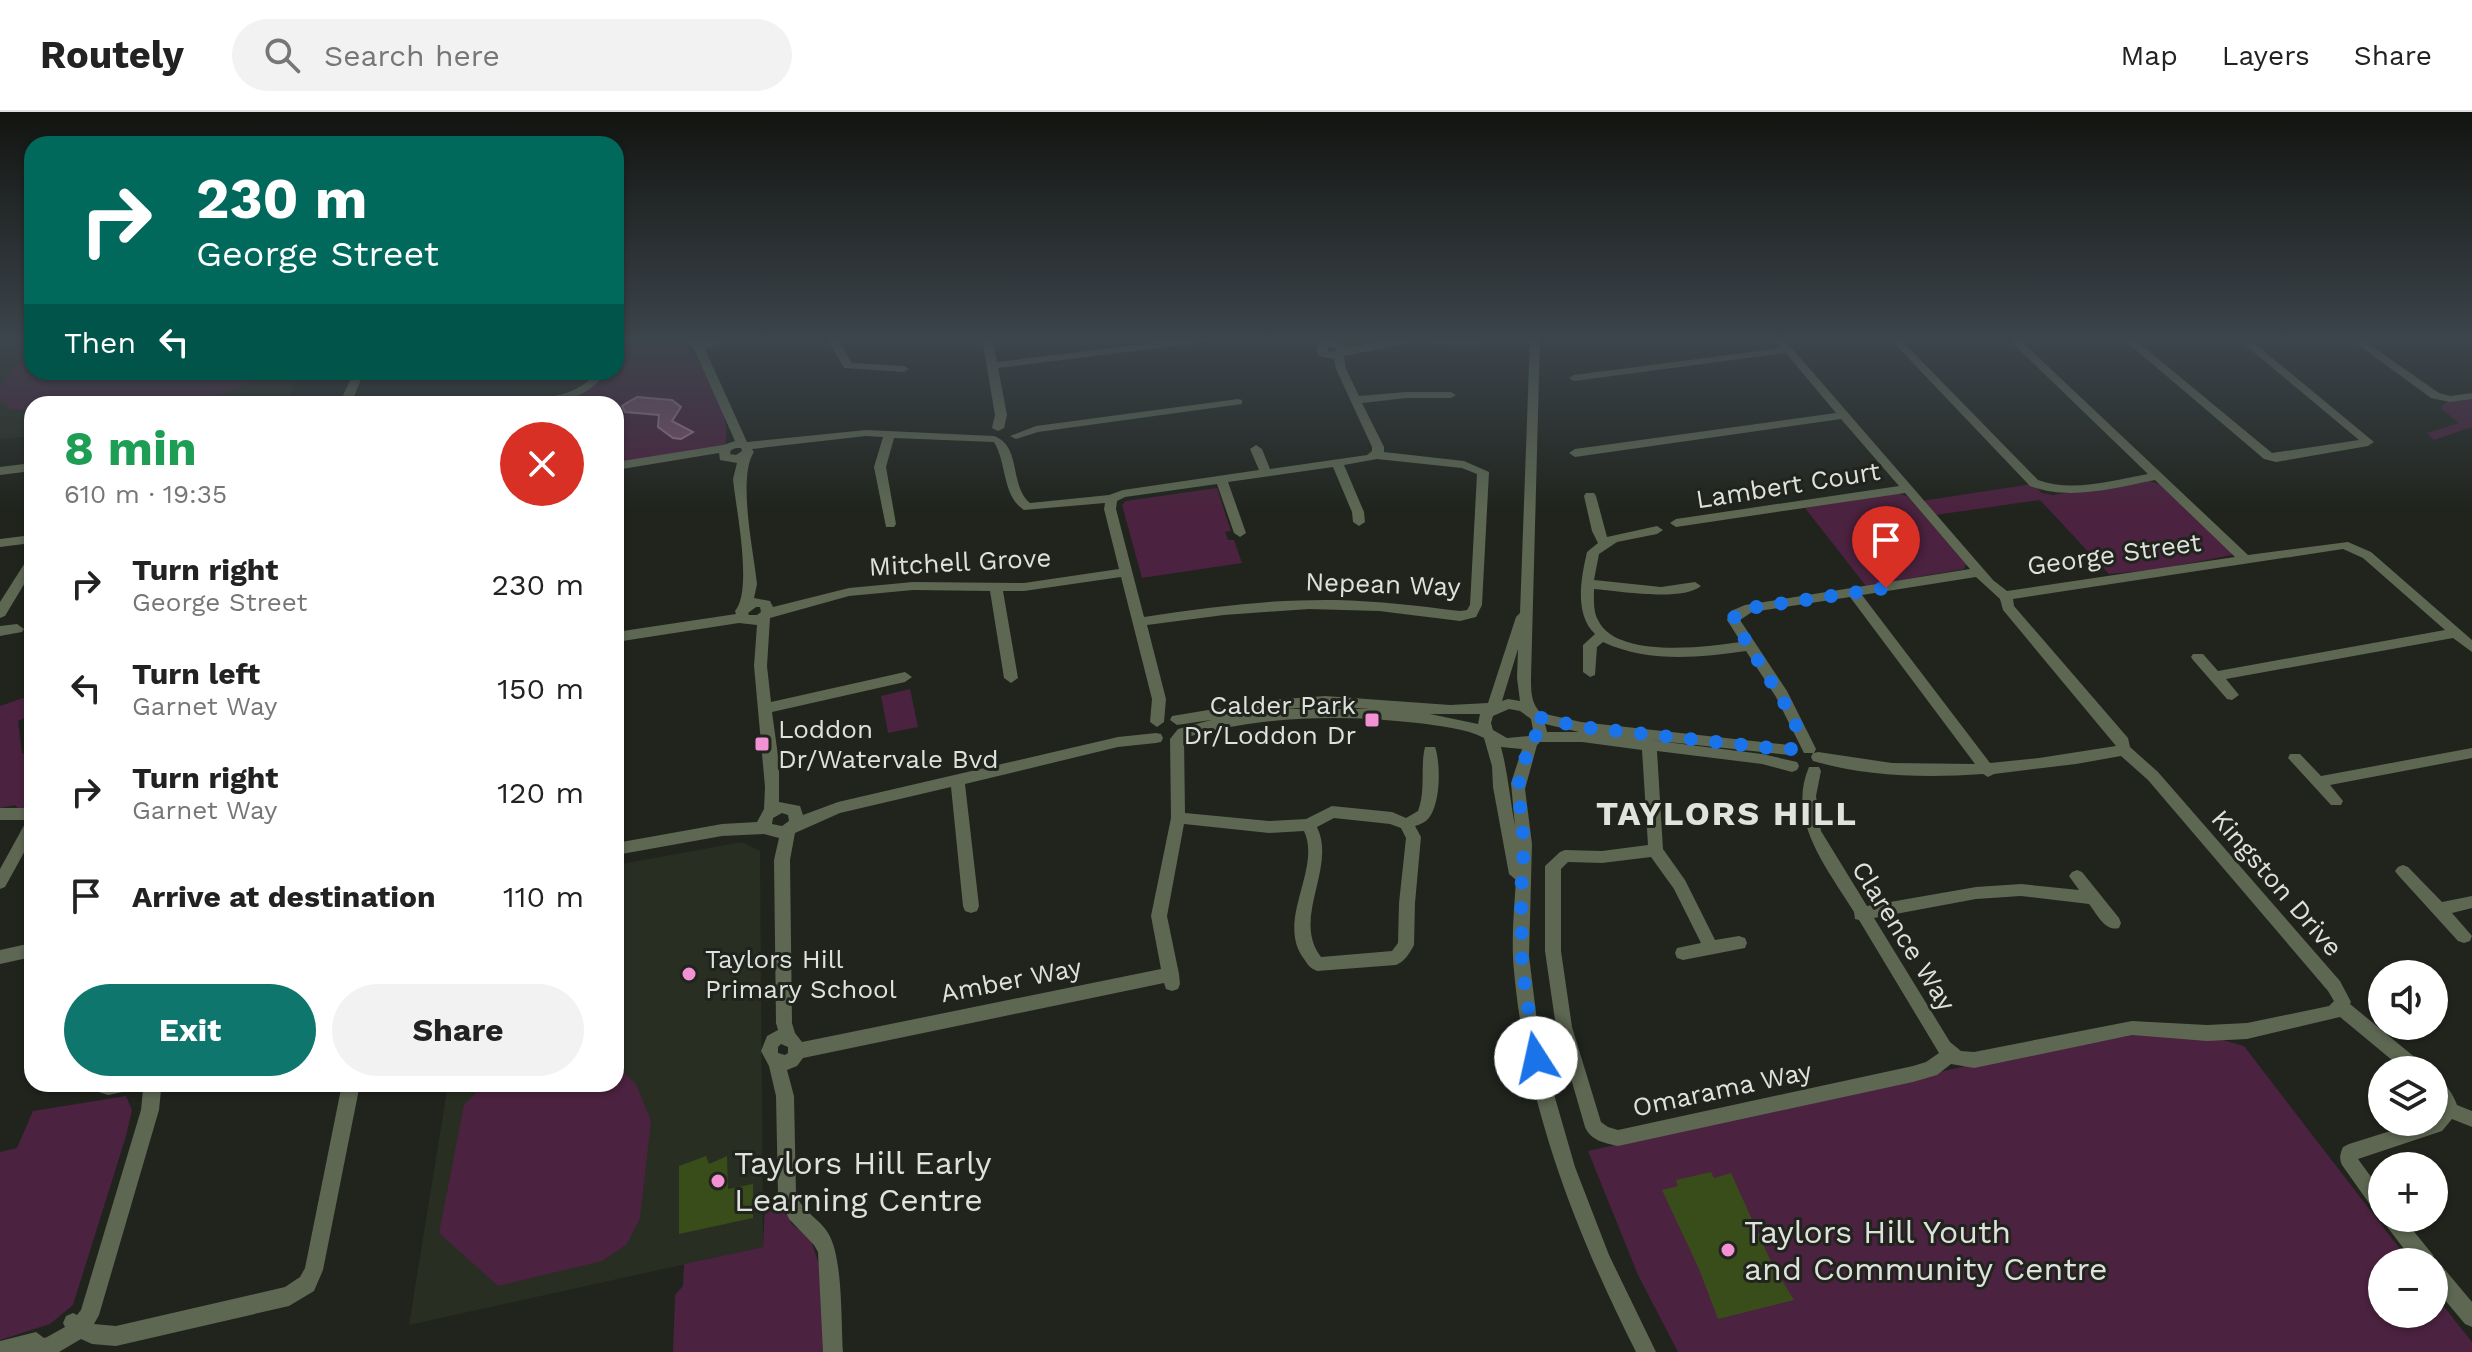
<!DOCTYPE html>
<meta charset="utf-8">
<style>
body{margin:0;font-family:"Work Sans",sans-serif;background:#f2f2f2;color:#222;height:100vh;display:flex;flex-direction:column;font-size:30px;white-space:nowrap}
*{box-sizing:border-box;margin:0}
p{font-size:26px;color:#767676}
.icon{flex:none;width:44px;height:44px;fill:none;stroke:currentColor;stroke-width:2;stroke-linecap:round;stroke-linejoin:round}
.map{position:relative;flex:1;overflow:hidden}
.sheet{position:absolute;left:24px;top:284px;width:600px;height:696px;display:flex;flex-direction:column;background:#fff;border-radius:24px;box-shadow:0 2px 6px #0004}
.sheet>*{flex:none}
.guide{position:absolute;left:24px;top:24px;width:600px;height:244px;border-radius:24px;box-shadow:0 2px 6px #0004;background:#00695c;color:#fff;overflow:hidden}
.controls{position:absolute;left:2368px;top:848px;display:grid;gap:16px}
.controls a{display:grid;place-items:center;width:80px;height:80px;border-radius:50%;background:#fff;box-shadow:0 2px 6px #0004;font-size:40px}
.pin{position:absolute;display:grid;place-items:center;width:68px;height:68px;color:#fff;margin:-82px -34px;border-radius:50% 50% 50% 0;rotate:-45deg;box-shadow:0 0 8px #0007}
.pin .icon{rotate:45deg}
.me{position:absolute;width:88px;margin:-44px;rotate:350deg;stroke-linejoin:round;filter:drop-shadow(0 0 6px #0008)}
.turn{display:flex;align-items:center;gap:28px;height:168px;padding:0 40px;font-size:36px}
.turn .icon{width:104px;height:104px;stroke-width:2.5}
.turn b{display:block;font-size:56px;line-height:68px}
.then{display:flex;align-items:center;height:76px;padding:0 40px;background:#0003;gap:16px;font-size:30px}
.round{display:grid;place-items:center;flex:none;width:84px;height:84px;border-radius:42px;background:#f2f2f2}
.headline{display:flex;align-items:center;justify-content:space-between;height:136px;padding:0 40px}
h1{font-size:48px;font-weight:700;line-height:60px;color:#1e9e55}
.button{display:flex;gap:16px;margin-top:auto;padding:16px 40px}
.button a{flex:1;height:92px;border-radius:48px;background:#0f766e;color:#fff;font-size:32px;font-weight:700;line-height:92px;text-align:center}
.button a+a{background:#f2f2f2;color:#222}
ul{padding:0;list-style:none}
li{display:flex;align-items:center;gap:24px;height:104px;padding:0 40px}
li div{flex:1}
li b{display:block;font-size:30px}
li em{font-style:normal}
header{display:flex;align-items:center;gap:48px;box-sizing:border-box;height:112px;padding:0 40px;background:#fff;border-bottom:2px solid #e0e0e0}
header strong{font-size:38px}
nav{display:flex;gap:44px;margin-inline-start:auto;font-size:28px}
.search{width:560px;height:72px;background:#f2f2f2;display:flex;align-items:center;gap:20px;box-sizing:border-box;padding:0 28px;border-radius:44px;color:#767676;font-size:30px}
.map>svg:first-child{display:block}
.built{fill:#282e22}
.green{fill:#4b223f}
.water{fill:#7e4e6f;stroke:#9b7a90;stroke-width:2}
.building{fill:#394d1b}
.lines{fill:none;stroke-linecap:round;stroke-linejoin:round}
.minor{fill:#5d6752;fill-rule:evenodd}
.route{stroke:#1a73e8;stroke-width:14;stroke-dasharray:0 25.2}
.poi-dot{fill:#f391d5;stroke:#20241d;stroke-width:3}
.labels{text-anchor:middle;stroke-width:6;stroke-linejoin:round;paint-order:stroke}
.street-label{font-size:26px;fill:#dfe1dd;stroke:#20241d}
.poi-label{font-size:26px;fill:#dfe1dd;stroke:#20241d;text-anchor:start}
.near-poi-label{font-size:32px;fill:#dfe1dd;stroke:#20241d;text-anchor:start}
.district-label{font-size:34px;font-weight:bold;letter-spacing:2px;fill:#dfe3da;stroke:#20241d}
</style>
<header>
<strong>Routely</strong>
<div class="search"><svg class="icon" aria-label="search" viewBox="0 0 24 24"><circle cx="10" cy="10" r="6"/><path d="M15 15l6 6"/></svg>Search here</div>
<nav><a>Map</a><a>Layers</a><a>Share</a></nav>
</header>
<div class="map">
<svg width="2472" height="1240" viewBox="0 0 2472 1240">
<rect width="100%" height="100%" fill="#20241d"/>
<g class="built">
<polygon points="0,226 32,226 32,260 301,260 285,292 32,292 32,324 0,328"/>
<polygon points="742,730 760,739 763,1135 409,1213 448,972 616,972 616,753"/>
</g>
<g class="green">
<path d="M616,226H681C699,244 735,307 725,332L719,336L616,351V292H539C562,289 594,284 604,260H616Z"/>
<path d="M32,233V260H268C211,303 100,292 32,292V299L11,297L0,288V275Z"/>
<polygon points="2472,286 2472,315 2434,328 2427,321 2459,311 2440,296 2447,290"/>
<polygon points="2146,368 2162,373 2231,437 2232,443 2160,457 2109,462 2040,388 1935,403 1922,389 2032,372 2042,381 2053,383"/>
<polygon points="1217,376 1231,419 1225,420 1228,428 1234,428 1242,451 1142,466 1122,393 1126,389"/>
<polygon points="1897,381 1907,384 1966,452 1964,457 1866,474 1805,396"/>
<polygon points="910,577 918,615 888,621 881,584"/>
<polygon points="29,584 32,602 18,609 22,641 32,644 32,697 21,699 15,693 0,696 0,594"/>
<polygon points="2108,922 2209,924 2244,934 2410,1150 2382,1150 2382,1202 2434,1202 2434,1182 2472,1230 2472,1240 1678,1240 1638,1163 1588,1039"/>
<polygon points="616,953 636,972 651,1009 640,1106 627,1132 602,1149 498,1174 439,1121 464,993 485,972 616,972"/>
<polygon points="126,984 132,998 126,1024 73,1193 50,1212 0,1228 0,1040 17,1036 33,999"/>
<polygon points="780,1090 792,1112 811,1128 821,1159 824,1240 673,1240 675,1183 683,1174 684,1152 763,1135 765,1093"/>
</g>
<polygon class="water" points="637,285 672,288 681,295 672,309 693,320 681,327 673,326 658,315 659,303 625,300 622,294"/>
<g class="building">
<polygon points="706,1044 709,1052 727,1044 728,1077 753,1072 753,1106 679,1122 679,1054"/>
<polygon points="1711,1060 1714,1066 1731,1061 1773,1154 1794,1188 1718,1207 1699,1157 1662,1078 1678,1074 1676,1068"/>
</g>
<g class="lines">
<g class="minor">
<path d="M683,226H694L701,231L719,226H734L705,237L747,330L866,318L994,324C1022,334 1009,374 1030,391L1109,383L1123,378L1259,358L1250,337L1256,333L1262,337L1270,357L1367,343L1372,339V335L1336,257L1334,247L1319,244L1316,235C1325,226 1333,229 1345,232L1346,235L1403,226H1495L1479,233L1408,231L1344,244L1346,257L1359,284L1406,280H1451L1456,283L1451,286H1406L1362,291L1384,335V340L1464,349L1489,360L1482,493L1476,505L1460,509L1379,499L1309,497L1224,503L1147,513L1166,587L1164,610L1157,615L1150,610L1152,587L1121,465L1024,479H1003L1018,566L1011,571L1004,566L990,479L913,478L849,484L770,506L767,554L771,590L905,560L912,565L905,570L772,600L779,651V690L800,694L803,703L838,690L1118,625L1156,621L1161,622L1163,626L1161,630L1156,631L1118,635L965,672L979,794L977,799L971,801L965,799L963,794L951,675L840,701L795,721L790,748L792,911L795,921L802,930L1161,857L1151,804L1171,706L1170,627L1178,617L1211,608L1177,613L1170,608L1172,604L1269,588L1325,584L1450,593L1488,591L1516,505L1520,501L1530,226H1540L1531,566C1531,579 1531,592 1541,601L1581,610L1789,633L1794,634L1796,638L1794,642L1789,643L1650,628L1762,642L1797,650L1799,654L1797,658L1792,660L1762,652L1657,639L1663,737L1685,768L1715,828L1739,824L1745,826L1747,831L1745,836L1683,848L1677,846L1675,841L1677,836L1701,831L1674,777L1651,745L1602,751L1568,750L1561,757V839L1572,915L1601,1010L1608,1015L1618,1018L1913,954L1926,950L1939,941L1859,808L1855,807L1854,800C1828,757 1786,708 1809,655H1819L1821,659L1816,684L1821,719L1867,794L1976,775L2021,772L2079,778L2069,764L2072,760L2077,758L2082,760L2119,806L2121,811L2119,816C2105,820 2097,802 2089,792L2021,784L1976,787L1874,806L1950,930L1961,939L1974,940L2132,909L2207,913L2247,911L2329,894L2334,889L2328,879L2148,668L2121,644L2076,652L1994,662L1988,665L1983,662C1927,666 1867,665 1813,649L1811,645L1813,641H1804L1776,585L1746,539C1698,546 1648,551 1603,530L1597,535L1595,563L1590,565L1583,560V533L1595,522C1574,502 1581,466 1587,440L1598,431L1592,419L1584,384L1586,381H1594L1596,384L1607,425L1657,414L1663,418L1657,422L1617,430L1599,442L1594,468L1661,475L1695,470L1701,474C1682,490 1619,479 1594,477C1594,487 1593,499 1598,508C1616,547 1706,535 1741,530L1727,508L1731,499L1745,493L1970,457L1905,381L1676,415L1670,411L1676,407L1899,374L1841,307L1575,345L1569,341L1575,337L1836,301L1786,241L1574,269L1569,266L1574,263L1781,236L1773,226H1783L1993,468L2007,479L2235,445L2155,368C2114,376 2070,389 2030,374L1892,229L1893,226H1903L1902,229L2038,368C2072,381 2114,368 2148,362L2007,226H2018L2248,443L2348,430L2371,440L2472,528V540L2453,526L2226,567L2239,583L2232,588L2227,587L2193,548L2191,545L2193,542H2203L2218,559L2445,518L2363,446L2343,437L2013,487L2014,494L2128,626L2130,635L2158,660L2340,869L2351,890L2350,892L2423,952L2426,958H2404L2340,905L2247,927L2207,929L2132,923L1974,956L1951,952L1937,963L1913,970L1618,1034C1605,1031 1591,1029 1585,1015L1556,915L1545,839V754L1560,740L1565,738L1602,739L1648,733L1642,638L1582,630H1540L1537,633L1525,677L1532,732L1529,844L1537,909L1547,958L1575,1055L1609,1143L1656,1240H1636C1576,1121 1526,993 1514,859C1511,829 1514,798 1516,768L1509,762L1493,675L1492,654L1484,626C1465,616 1439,614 1418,611C1338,602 1261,604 1184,626L1185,701L1269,709L1306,707L1332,694L1392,700L1406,706L1418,699C1426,678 1420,655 1425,635H1435C1441,651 1441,695 1427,708C1425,710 1419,713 1415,714L1421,725L1415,791L1414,833C1410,841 1404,850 1396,853L1317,859C1310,856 1308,853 1304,847C1275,809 1322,757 1304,719L1269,721L1184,712L1167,804L1179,862L1180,872L1178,877L1172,879L1166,877L1164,871L803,946L797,954L787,958L794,984L796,1083C804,1101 819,1106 828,1121C843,1144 841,1210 843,1240H823L818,1140L814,1133L789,1107L778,1083L776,984L769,954L761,939L767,924L778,918L776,911L774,748L779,726L764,722L722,724L616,743V731L722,712L757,710L764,697L765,675L754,554L757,513L739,511L616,530V520L736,502L735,499C753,478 736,397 733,367L737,351L720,348L719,341L616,358V350L723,333L735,329L694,237ZM1330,234L1336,236V239L1328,240L1327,236ZM866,324L883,325L874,355L886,415H894L896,412L886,355L894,326L994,330C1007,351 1002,384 1024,398L1105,391L1104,397L1119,457L1024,471L913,470L849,476L773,495L770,489L754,486L757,472C754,441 737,365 754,340L752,337ZM736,336H741L742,339L736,343L730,342L731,338ZM1377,347L1462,356L1477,362L1470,493L1467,498L1460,499C1419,494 1378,489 1336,488C1272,487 1208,495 1144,505L1116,397L1117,389L1125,385L1217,372L1234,421L1240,425L1246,421L1228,370L1333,355L1352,400L1353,410L1359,414L1365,410L1364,400L1344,353ZM1976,465L2000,487L2003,498L2116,634L2039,646L1990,651L1862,483ZM1850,485L1975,652L1892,651L1818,640L1814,641L1816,637L1787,579L1740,508L1752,500ZM756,495H760L761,500L757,503H749L748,501ZM1518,537L1517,566L1520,589L1508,587L1502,589ZM1325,594L1370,597H1285ZM1509,597L1520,599L1531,607L1533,618L1529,624L1507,626L1493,618L1491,611L1493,604ZM1430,602H1480L1478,612ZM1545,612L1579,620H1547ZM1501,635L1522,637L1511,671L1515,714C1510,688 1508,661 1501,635ZM782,701L788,703L789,709L782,714L772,712L773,706ZM1334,706L1390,712L1401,716L1406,726L1399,791L1398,831L1392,839L1321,845C1291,806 1337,756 1317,715ZM781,932L788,935V941L785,943L778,941V935Z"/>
<polygon points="827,226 837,226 852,251 904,254 909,257 904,260 844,256"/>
<polygon points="982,226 992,226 997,250 1192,226 1219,226 1214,229 998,256 1007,303 1004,316 998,319 992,316 995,303"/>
<polygon points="2122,226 2133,226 2272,341 2359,328 2237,226 2248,226 2374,330 2368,334 2276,350 2264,347"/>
<polygon points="2349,226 2360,226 2439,281 2450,284 2472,281 2472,287 2450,290 2431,286"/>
<polygon points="2465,226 2472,226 2472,230"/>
<polygon points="354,260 364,260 351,292 339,292"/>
<path d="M596,260H606C585,291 552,292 517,292L523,289C549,285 579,284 596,260Z"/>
<polygon points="1238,287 1242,288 1242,292 1038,320 1016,327 1010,324 1036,314"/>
<polygon points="32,351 32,359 0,363 0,355"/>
<polygon points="32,423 32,431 0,435 0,427"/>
<polygon points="32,445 32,459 5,504 0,506 0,490 28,446"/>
<polygon points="17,512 24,517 22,520 0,524 0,514"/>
<polygon points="2472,636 2472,646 2330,673 2343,689 2341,693 2331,693 2288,646 2290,642 2300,642 2321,664"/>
<polygon points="0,696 32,696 32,726 5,775 0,777 0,757 27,708 0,708"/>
<polygon points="2403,753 2408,755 2442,790 2472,784 2472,796 2452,801 2472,824 2470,829 2464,831 2458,829 2398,763 2395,759 2398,755"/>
<polygon points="32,831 32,845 0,852 0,838"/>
<path d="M2434,965C2445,969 2453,982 2457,993L2472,999V1015L2452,1007L2442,1019L2358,1047L2382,1080V1104L2376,1101L2342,1053C2339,1046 2340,1042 2343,1035L2349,1032L2419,1010H2434V1002L2440,996L2434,986Z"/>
<polygon points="89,972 135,972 132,978 108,983 92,978"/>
<polygon points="140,972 158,972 161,978 159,998 99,1203 94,1212 116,1214 285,1175 300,1165 305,1156 342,972 360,972 323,1158 314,1179 289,1194 116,1234 92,1232 81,1227 59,1240 0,1240 0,1229 36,1220 44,1226 47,1225 65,1215 63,1211 66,1204 73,1201 77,1203 81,1198 141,998 143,978"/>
<polygon points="2382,1106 2403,1106 2433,1143 2435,1151 2441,1153 2472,1190 2472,1215 2465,1212 2434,1175 2434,1150 2414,1150 2385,1112"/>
</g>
</g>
<linearGradient id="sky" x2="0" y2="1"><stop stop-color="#121410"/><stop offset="0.57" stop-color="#3c454c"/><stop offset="1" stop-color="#3c454c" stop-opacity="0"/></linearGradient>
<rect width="2472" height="399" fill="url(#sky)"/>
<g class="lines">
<polyline class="route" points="1536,946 1522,856 1521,783 1524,732 1518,674 1530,630 1540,619 1537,605 1581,615 1789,638 1793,636 1796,613 1793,605 1733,508 1736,502 1750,496 1886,476"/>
</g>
<g class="poi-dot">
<rect x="1364" y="600" width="16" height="16" rx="4"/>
<rect x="754" y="624" width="16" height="16" rx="4"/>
<circle cx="689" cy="862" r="8"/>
<circle cx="718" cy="1069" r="8"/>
<circle cx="1728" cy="1138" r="8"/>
</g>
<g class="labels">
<g class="street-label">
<text transform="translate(1788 373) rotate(-9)" y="9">Lambert Court</text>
<text transform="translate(2114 442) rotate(-8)" y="9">George Street</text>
<text transform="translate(960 450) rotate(-3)" y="9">Mitchell Grove</text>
<text transform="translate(1383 472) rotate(2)" y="9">Nepean Way</text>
<text transform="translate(2277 771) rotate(49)" y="9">Kingston Drive</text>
<text transform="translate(1904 824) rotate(58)" y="9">Clarence Way</text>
<text transform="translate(1011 868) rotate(-11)" y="9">Amber Way</text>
<text transform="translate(1722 977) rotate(-12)" y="9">Omarama Way</text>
</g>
<g class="poi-label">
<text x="1356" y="602" text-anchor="end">Calder Park<tspan x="1356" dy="30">Dr/Loddon Dr</tspan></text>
<text x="778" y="626">Loddon<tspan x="778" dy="30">Dr/Watervale Bvd</tspan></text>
<text x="705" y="856">Taylors Hill<tspan x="705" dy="30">Primary School</tspan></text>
</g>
<g class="near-poi-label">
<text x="734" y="1062">Taylors Hill Early<tspan x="734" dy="37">Learning Centre</tspan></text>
<text x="1744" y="1131">Taylors Hill Youth<tspan x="1744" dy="37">and Community Centre</tspan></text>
</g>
<g class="district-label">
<text x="1727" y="713">TAYLORS HILL</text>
</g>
</g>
</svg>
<div class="controls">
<a><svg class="icon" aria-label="sound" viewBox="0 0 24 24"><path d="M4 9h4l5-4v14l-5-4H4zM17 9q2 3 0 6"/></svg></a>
<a><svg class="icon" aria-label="layers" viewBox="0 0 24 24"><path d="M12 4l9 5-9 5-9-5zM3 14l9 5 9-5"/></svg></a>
<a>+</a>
<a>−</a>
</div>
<div class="pin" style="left:1886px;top:476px;background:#d93025"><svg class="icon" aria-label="arrive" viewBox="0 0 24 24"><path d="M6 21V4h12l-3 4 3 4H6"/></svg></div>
<svg class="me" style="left:1536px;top:946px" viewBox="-20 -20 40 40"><circle r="19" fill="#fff"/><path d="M0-13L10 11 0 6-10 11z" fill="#1a73e8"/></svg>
<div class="guide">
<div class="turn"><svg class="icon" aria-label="right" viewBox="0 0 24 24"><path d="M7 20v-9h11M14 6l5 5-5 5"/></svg><div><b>230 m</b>George Street</div></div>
<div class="then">Then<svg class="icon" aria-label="left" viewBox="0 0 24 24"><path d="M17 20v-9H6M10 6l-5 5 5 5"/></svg></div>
</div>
<section class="sheet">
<div class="headline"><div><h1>8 min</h1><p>610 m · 19:35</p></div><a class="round" style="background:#d93025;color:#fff"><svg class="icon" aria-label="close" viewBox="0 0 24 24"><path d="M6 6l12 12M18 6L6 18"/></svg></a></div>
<ul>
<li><svg class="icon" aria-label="right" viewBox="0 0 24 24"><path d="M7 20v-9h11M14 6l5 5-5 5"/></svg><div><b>Turn right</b><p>George Street</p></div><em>230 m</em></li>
<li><svg class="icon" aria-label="left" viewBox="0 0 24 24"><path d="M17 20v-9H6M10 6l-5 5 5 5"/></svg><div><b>Turn left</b><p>Garnet Way</p></div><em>150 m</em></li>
<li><svg class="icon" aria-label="right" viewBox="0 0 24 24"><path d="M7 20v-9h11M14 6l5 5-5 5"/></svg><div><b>Turn right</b><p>Garnet Way</p></div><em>120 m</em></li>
<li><svg class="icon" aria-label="arrive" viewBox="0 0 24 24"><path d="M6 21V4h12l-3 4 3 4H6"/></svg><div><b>Arrive at destination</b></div><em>110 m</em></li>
</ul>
<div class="button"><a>Exit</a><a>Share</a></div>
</section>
</div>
